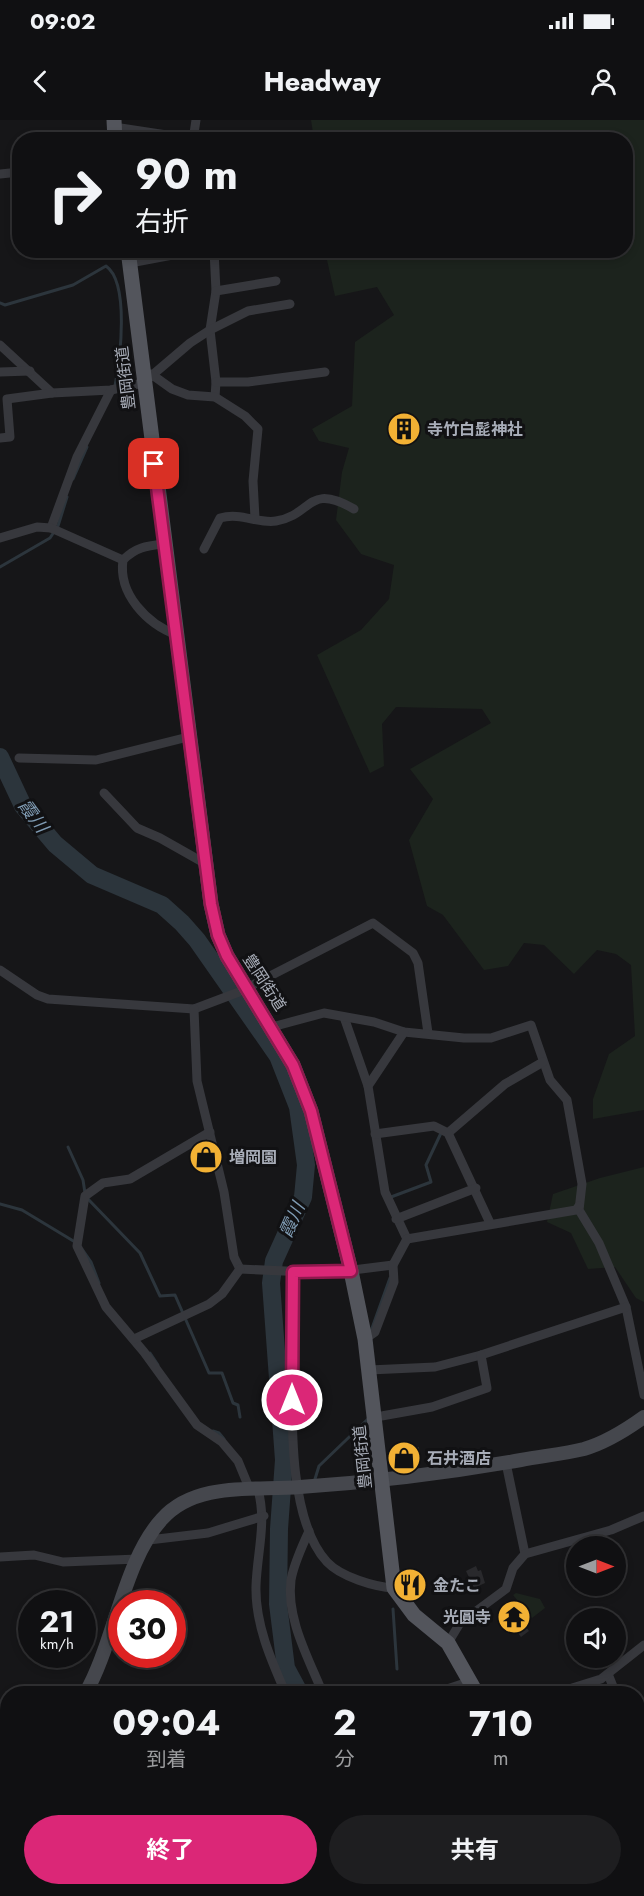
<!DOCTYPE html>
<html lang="ja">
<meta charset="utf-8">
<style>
body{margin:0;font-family:Jost,"Noto Sans JP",sans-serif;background:#1e1e20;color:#f1f3f6;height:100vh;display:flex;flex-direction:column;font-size:22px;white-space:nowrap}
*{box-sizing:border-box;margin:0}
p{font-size:20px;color:#9c9d9f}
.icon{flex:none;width:33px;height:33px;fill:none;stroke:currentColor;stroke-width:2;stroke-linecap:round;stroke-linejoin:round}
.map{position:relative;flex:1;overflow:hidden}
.panel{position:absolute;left:0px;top:1566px;width:645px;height:210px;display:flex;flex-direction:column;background:#101012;border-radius:24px 24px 0 0;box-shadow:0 3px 9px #0003,0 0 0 2px #303032}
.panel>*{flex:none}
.guide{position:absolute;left:12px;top:12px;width:621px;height:126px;border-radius:24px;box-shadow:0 3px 9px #0003,0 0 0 2px #303032;background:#101012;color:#f1f3f6;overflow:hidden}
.needle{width:39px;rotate:90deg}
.tools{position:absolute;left:566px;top:1416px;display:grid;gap:12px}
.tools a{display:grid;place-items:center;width:60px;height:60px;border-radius:50%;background:#101012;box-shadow:0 3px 9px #0003,0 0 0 2px #303032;font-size:30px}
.speed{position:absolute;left:18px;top:1470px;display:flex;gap:12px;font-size:30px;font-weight:700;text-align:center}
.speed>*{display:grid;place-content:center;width:78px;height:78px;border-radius:50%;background:#101012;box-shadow:0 3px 9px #0003,0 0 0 2px #303032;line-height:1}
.speed small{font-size:15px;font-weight:400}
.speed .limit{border:9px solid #d22;background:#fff;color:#111}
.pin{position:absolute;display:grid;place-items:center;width:51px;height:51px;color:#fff;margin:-26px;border-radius:12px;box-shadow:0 3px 9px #0006}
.me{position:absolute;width:66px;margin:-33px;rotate:0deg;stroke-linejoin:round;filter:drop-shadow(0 0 4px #0008)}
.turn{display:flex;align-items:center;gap:21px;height:126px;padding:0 24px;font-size:27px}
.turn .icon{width:78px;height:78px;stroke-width:2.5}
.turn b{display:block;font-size:42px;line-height:51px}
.eta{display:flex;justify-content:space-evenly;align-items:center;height:102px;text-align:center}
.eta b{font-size:36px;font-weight:700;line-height:42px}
.primary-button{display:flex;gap:12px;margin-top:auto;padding:12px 24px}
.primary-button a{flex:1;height:69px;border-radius:36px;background:#db2777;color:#fff;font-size:24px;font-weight:700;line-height:69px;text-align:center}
.primary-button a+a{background:#1e1e20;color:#f1f3f6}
.status{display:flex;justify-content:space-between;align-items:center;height:42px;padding:0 30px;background:#101012;direction:ltr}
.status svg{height:16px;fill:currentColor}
header{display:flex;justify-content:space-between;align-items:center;height:78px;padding:0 24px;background:#101012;font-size:27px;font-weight:700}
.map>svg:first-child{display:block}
.green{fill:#1c231d}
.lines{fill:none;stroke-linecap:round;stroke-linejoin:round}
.stream{stroke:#2c353c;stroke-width:3}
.river{stroke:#2c353c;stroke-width:18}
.building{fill:#29292c}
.street{stroke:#37383d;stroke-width:9}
.secondary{stroke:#45474d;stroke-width:14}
.primary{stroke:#53555c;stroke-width:15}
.route-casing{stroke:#8e194d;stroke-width:15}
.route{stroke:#db2777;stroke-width:10}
.labels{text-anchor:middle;stroke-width:6;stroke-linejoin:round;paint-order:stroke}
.street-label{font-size:16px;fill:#a8adb8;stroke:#111113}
.poi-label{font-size:16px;font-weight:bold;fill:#a8adb8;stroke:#111113;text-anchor:start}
.water-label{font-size:18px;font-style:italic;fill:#7f9bb3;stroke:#111113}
</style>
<div class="status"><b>09:02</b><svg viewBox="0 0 49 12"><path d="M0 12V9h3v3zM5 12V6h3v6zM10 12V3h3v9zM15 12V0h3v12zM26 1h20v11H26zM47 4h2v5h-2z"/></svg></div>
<header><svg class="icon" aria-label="back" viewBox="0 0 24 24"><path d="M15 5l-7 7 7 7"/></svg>Headway<svg class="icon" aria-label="person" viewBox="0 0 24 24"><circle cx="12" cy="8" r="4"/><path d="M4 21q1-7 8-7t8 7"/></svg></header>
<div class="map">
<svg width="644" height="1776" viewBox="0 0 644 1776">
<rect width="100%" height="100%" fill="#161618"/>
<g class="green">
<polygon points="311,0 644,0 644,990 593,999 593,979 609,934 635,916 631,845 616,834 597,830 574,854 544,825 524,823 508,846 484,850 443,795 427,786 409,720 433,679 410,649 491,603 482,589 396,587 382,604 384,646 370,653 317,535 361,510 389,479 394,445 361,434 336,400 342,352 349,328 319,321 312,309 352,286 355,222 394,195 377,167 335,176 325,131 626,130 626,20 314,19"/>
<polygon points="644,1047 644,1182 636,1178 615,1147 588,1149 571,1113 547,1102 553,1074 600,1058"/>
<polygon points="516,1473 540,1479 545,1488 532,1498 513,1475"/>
</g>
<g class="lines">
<g class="stream">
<path d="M0,183L5,185L73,165L106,146C130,163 120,240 115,266"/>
<polyline points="73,359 87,327"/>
<polyline points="0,447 50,418 58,406 67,377"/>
<polyline points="68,1027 83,1060 85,1073"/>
<polyline points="391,1077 431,1062 426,1045 441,1013"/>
<polyline points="88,1079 140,1133 160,1176 175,1175 209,1253 222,1253 233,1283 238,1285 240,1297"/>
<polyline points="0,1084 22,1090 75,1122"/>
<polyline points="82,1129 91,1142 99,1163"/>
<polyline points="371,1211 390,1158"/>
<polyline points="150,1233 158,1245"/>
<polyline points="213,1311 219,1313 224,1319"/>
<polyline points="315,1359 319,1346 369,1298"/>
<polyline points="393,1489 397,1549"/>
</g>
<g class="river">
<polyline points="0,637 23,686 55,724 92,755 162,785 182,803 197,820 278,936 298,987 306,1045 303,1077 274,1141 271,1163 284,1340 279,1409 278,1484 286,1548 300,1574"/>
<polyline points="384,1768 392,1776"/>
</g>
</g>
<g class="building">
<polygon points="419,1327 420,1337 412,1338 409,1347 393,1348 391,1329"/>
<polygon points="476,1446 478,1451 481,1450 485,1463 474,1468 466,1451"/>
<polygon points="507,1483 510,1488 516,1483 523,1494 521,1496 522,1502 529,1511 521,1517 514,1508 511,1510 501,1496 499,1489"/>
</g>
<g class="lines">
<g class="street">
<polyline points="114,7 193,19"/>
<polyline points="193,20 196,0"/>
<polyline points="0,54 20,52"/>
<polyline points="214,130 216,171 210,210 216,262 215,277"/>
<polyline points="130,143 199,130"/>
<polyline points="216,171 276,161"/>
<polyline points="0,225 52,273 111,270 143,263 190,223 210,210 248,191 290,184"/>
<polyline points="0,252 30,251"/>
<polyline points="151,254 172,269 188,275 215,277 245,296 258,309 253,361 255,398"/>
<polyline points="216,262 248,262 325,252"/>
<polyline points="0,318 10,317 7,279 52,273"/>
<polyline points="51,408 77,337 111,270"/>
<polyline points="0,418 37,407 51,408 123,440"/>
<path d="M164,424C146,426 136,427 123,440C118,474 147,504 177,515"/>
<path d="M204,429L220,398C241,392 258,404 276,401C313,395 307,362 354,389"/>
<polyline points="19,638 96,640 188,617"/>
<polyline points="104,673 137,708 160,718 206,744"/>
<polyline points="0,850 37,875 48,879 194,889 239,872 373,803 413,833 418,843 428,913"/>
<polyline points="194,889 197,961 224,1072 234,1137 240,1149"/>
<polyline points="344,897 368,966"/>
<polyline points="272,907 324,893 374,902 404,912 464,918 491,918 531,905 550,960 567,980 582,1064 579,1090 599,1123 626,1187 644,1275"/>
<polyline points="404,912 368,966 385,1072 407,1119"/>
<polyline points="210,1012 130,1059 103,1063 85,1076 77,1126 106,1187 144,1232 197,1305 222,1322 238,1341 250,1370"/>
<polyline points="448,1013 505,964 543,942"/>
<polyline points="375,1014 434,1006 448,1013 490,1103"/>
<polyline points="396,1099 476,1068"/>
<polyline points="407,1119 576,1090 579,1086"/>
<polyline points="240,1149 329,1153 393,1145"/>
<path d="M293,1152C289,1179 292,1208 292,1235C292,1291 287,1399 327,1442C341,1457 375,1467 394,1468"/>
<polyline points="134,1219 209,1184 222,1174 240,1149"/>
<polyline points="365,1219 375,1212 394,1162 393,1145 407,1119"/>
<polyline points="369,1250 435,1247 481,1235 626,1187"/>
<polyline points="376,1297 432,1287 487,1268 481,1235"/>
<polyline points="506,1343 525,1434"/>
<path d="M258,1370C267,1402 257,1433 256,1466C255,1504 271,1540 286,1574"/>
<path d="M309,1411C302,1427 294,1443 291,1460C286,1499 309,1539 323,1574"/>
<polyline points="149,1420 208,1413 264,1396"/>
<polyline points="0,1437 34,1435 63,1442 138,1439"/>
<polyline points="448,1523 460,1503 506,1469 513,1448 525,1434 611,1410 644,1396"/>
<polyline points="608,1554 616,1574"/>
<polyline points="432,1574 471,1561"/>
<polyline points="553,1574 601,1559 644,1525"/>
<polyline points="638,1591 644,1592"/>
<polyline points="71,1776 81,1768"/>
</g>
<g class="secondary">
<path d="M85,1574C114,1524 124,1440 162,1399C196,1361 254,1371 300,1367C374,1362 448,1353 521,1340C542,1336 564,1334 584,1329C605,1323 626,1310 644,1297"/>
<polyline points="0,1607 8,1606"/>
</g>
<g class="primary">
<polyline points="114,0 115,20"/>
<polyline points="128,130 211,784 218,815 227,836 293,945 311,991 351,1151 365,1219 394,1468 414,1495 448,1523 477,1574"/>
<polyline points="595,1768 599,1776"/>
</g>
</g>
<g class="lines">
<g class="route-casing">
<polyline id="route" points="154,344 211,784 218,815 227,836 293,945 311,991 351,1151 293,1152 292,1280"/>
</g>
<use href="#route" class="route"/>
</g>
<defs>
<g id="building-disc" transform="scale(1.725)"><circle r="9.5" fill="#f2b134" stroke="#111113"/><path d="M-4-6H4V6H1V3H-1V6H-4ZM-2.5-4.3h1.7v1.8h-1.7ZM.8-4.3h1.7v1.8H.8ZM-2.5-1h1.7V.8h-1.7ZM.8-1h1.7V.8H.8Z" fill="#111"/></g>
<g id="shop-disc" transform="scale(1.725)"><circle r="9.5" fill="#f2b134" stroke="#111113"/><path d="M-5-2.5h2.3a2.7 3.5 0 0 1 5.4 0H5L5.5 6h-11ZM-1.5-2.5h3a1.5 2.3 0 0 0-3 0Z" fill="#111"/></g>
<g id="restaurant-disc" transform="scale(1.725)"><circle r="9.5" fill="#f2b134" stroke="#111113"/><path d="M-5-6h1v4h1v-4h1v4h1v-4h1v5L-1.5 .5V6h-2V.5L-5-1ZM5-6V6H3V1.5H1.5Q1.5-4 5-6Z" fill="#111"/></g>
<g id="temple-disc" transform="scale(1.725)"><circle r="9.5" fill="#f2b134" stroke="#111113"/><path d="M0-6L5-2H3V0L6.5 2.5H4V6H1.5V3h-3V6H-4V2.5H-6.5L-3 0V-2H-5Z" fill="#111"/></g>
</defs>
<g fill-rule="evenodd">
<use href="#building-disc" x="404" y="309"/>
<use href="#shop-disc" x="206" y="1037"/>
<use href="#shop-disc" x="404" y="1338"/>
<use href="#restaurant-disc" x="410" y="1465"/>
<use href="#temple-disc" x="514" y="1497"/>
</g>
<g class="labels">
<g class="street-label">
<text transform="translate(125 258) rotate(-97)" y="6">豊岡街道</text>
<text transform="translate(265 862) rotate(57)" y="6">豊岡街道</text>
<text transform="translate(362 1337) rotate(-96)" y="6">豊岡街道</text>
</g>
<g class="poi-label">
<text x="427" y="315">寺竹白髭神社</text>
<text x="229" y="1043">増岡園</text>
<text x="427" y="1344">石井酒店</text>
<text x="433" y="1471">金たこ</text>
<text x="491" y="1503" text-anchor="end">光圓寺</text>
</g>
<g class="water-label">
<text transform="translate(33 696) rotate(54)" y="6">霞川</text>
<text transform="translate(292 1100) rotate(-66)" y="6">霞川</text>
</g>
</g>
</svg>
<div class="tools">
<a><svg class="needle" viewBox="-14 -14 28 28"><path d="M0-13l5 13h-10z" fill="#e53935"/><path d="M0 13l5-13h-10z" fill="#9c9d9f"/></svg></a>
<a><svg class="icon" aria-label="sound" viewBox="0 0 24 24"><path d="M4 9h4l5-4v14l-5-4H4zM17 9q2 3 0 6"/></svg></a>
</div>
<div class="speed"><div>21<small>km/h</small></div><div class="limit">30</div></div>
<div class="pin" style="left:154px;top:344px;background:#d93025"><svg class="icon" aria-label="arrive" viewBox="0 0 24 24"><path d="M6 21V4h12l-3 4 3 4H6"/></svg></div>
<svg class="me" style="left:292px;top:1280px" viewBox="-20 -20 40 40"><circle r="17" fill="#db2777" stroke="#fff" stroke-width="3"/><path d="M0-11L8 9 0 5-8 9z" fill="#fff"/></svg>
<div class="guide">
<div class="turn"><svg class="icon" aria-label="right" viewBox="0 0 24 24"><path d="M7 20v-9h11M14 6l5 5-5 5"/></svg><div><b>90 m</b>右折</div></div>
</div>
<section class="panel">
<div class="eta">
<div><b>09:04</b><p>到着</p></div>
<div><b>2</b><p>分</p></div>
<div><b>710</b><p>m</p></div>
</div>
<div class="primary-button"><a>終了</a><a>共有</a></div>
</section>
</div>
